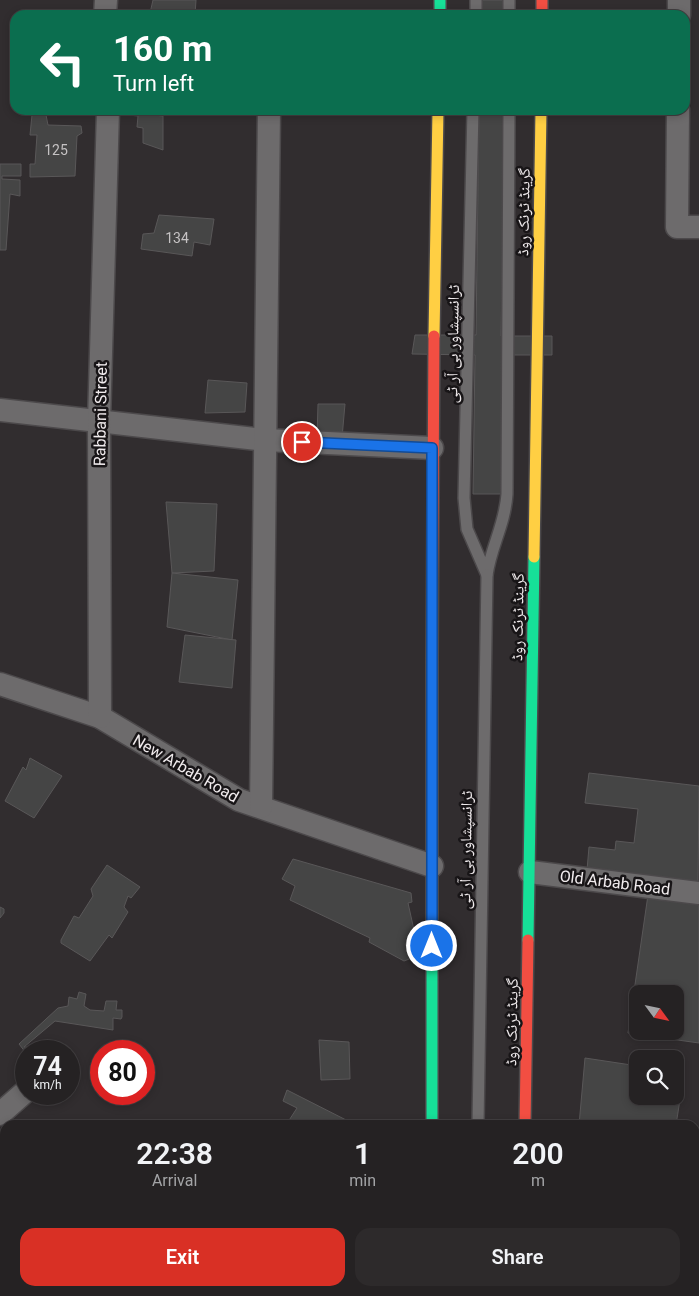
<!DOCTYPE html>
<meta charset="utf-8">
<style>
body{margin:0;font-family:Roboto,"Noto Naskh Arabic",sans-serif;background:#2d2a2b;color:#f1f3f6;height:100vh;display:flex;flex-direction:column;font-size:19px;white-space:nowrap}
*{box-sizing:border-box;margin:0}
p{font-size:16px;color:#a3a4a6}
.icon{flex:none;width:28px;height:28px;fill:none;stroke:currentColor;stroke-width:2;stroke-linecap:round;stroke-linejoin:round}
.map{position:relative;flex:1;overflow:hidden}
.sheet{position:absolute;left:0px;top:1120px;width:700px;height:176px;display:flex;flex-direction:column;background:#252223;border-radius:15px 15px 0 0;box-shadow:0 2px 8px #0003,0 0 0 1px #423f41}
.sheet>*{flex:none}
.guide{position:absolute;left:10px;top:10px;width:680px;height:105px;border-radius:15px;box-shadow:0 2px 8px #0003,0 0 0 1px #423f41;background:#0b6e4f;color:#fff;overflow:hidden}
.needle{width:32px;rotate:123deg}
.buttons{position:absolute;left:629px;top:985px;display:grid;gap:10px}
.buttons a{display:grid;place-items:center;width:55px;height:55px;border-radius:10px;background:#252223;box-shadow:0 2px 8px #0003,0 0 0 1px #423f41;font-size:25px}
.speed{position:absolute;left:15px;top:1040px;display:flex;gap:10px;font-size:25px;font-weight:700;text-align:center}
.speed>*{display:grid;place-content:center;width:65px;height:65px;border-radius:50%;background:#252223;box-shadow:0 2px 8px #0003,0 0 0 1px #423f41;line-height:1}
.speed small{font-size:12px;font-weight:400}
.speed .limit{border:8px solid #d22;background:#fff;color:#111}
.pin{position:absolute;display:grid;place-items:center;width:42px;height:42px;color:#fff;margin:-21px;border:2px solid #fff;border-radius:50%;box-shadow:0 1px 5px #0007}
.me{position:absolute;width:55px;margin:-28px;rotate:0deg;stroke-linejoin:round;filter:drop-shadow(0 0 4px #0008)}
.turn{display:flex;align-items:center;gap:18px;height:105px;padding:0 20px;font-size:22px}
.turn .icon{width:65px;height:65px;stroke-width:2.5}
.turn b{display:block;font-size:35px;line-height:42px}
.eta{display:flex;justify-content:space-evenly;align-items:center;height:85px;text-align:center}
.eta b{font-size:30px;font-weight:600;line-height:35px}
.action{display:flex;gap:10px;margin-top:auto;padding:10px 20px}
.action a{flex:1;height:58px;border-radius:15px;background:#d93025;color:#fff;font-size:20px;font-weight:600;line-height:58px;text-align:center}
.action a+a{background:#2d2a2b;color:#f1f3f6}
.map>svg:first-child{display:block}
.building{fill:#454545;stroke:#595758;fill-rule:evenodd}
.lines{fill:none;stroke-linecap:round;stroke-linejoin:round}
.lane-casing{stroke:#4c494b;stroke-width:14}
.street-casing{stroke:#4c494b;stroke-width:25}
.fast-casing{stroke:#4c494b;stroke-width:14}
.slow-casing{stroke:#4c494b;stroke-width:14}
.jam-casing{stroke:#4c494b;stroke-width:14}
.lane{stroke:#6d6b6c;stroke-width:11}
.street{stroke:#6d6b6c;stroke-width:22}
.fast{stroke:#16e098;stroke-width:11}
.slow{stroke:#ffcf43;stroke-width:11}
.jam{stroke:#f24e42;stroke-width:11}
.route-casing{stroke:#114b97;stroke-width:12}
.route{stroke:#1a73e8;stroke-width:9}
.labels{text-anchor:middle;stroke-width:5;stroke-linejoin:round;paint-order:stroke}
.number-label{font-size:14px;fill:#c5c2c3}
.street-label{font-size:16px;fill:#f0ebed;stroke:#181517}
</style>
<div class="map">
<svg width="699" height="1296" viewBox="0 0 699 1296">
<rect width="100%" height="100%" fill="#312d2f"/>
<g class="building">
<polygon points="153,0 196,0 195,15 150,13"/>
<rect x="480" y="0" width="26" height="15"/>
<polygon points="130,110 144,110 144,114 163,116 163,150 143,143 143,128 137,127 138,116 128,115"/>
<polygon points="479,110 505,110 501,336 552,336 552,355 502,355 501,494 473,494 475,355 412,354 415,335 476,335"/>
<polygon points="32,115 46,115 48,125 81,126 82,133 77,136 75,176 30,177 30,164 35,164 37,135 30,135"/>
<polygon points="0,164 21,164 21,176 2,176 2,179 20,180 20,196 10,194 6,250 0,250"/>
<polygon points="159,215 214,219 210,245 194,242 192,256 141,249 143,234 154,233"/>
<polygon points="208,380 247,383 245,412 205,413"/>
<polygon points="318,404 345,404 342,438 317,438"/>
<polygon points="166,502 217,504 214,571 172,573"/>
<polygon points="172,573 238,580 232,640 167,627"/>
<polygon points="185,635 236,640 232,688 179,682"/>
<polygon points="30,758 62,776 34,818 5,801 23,767 26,770"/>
<polygon points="589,773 699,786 698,883 587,870 589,847 615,850 616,841 634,843 638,809 585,803"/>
<polygon points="293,859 411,893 412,902 408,903 414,930 405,945 412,947 412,958 404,961 369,942 370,938 290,900 295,886 282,879"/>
<polygon points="107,865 140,887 131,898 128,896 124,907 128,912 112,938 109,935 90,961 61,943 61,940 74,916 79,918 93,896 91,889"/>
<path d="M649,888L699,895V1043L628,1033ZM638,994H675V1031H638Z"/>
<polygon points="0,907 4,909 4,913 0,918"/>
<polygon points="79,992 86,994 84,1006 90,1010 104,1011 106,1001 117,1001 116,1010 122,1010 122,1017 121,1019 113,1018 113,1030 55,1021 24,1047 29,1047 33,1051 26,1053 19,1044 58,1008 68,1006 69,997 77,999"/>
<polygon points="319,1040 349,1042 350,1079 321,1080"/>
<polygon points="585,1058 638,1066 638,1096 675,1096 675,1072 684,1074 676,1125 579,1125"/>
<polygon points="287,1090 356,1125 286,1125 297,1108 283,1101"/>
<polygon points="314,1291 354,1291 347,1296 317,1296"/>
</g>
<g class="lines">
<g class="lane-casing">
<g id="lane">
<polyline points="476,15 476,0"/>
<polyline points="509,15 509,0"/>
<path d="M473,110L464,498L467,529L487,575C491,546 505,525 507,494L509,110"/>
<polyline points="478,1125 487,575"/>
<polyline points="476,1296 476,1291"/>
</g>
</g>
<g class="street-casing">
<g id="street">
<polyline points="105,15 106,0"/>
<polyline points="679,15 679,0"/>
<polyline points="678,110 677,227 699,227"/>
<polyline points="0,410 265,440 432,448"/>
<polyline points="0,684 100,717 239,800 432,866"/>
<polyline points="100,717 99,422 108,110"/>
<polyline points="261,807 269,110"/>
<polyline points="530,872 699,893"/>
<polyline points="0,1114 26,1091"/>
<polyline points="0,1158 5,1164"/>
<polyline points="113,1291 118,1296"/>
<polyline points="409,1291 413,1296"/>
<polyline points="134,1296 139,1291"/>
</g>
</g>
<g class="fast-casing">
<g id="fast">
<polyline points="440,0 440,15"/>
<polyline points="432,663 432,1125"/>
<polyline points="528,940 534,557"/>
</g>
</g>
<g class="slow-casing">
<g id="slow">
<polyline points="434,336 438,110"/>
<polyline points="534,557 541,110"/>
</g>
</g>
<g class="jam-casing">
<g id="jam">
<polyline points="542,0 542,15"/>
<polyline points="432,663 434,336"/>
<polyline points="525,1125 528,940"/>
<polyline points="432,1291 432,1296"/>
<polyline points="521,1291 521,1296"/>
</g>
</g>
<use href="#lane" class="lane"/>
<use href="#street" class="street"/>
<use href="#fast" class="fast"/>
<use href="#slow" class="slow"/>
<use href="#jam" class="jam"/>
</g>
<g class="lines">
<g class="route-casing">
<polyline id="route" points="302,442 432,448 432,946"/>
</g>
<use href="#route" class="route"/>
</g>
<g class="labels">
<g class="number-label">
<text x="56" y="155">125</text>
<text x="177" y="243">134</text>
</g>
<g class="street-label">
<text transform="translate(523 212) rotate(-89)" y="6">گرینڈ ٹرنک روڈ</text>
<text transform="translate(452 344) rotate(-89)" y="6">ٹرانسپشاور بی آر ٹی</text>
<text transform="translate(100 414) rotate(-89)" y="6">Rabbani Street</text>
<text transform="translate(517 617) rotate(-89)" y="6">گرینڈ ٹرنک روڈ</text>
<text transform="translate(186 768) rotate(30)" y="6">New Arbab Road</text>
<text transform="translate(465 850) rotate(-89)" y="6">ٹرانسپشاور بی آر ٹی</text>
<text transform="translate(615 882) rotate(7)" y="6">Old Arbab Road</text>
<text transform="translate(511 1022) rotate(-89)" y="6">گرینڈ ٹرنک روڈ</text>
</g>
</g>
</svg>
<div class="buttons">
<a><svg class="needle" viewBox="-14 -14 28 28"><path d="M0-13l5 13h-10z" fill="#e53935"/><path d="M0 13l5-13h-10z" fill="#a3a4a6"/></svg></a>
<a><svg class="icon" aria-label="search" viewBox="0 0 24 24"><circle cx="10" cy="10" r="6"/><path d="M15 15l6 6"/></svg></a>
</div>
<div class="speed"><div>74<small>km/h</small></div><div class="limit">80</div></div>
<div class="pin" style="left:302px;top:442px;background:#d93025"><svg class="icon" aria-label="arrive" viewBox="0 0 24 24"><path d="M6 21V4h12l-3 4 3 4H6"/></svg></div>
<svg class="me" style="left:432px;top:946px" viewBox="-20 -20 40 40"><circle r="17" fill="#1a73e8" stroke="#fff" stroke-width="3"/><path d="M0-11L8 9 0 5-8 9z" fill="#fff"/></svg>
<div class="guide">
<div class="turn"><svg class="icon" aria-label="left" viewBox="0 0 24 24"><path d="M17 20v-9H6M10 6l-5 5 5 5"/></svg><div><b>160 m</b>Turn left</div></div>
</div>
<section class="sheet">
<div class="eta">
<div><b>22:38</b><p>Arrival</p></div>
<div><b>1</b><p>min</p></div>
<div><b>200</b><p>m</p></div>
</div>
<div class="action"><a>Exit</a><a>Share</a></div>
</section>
</div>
